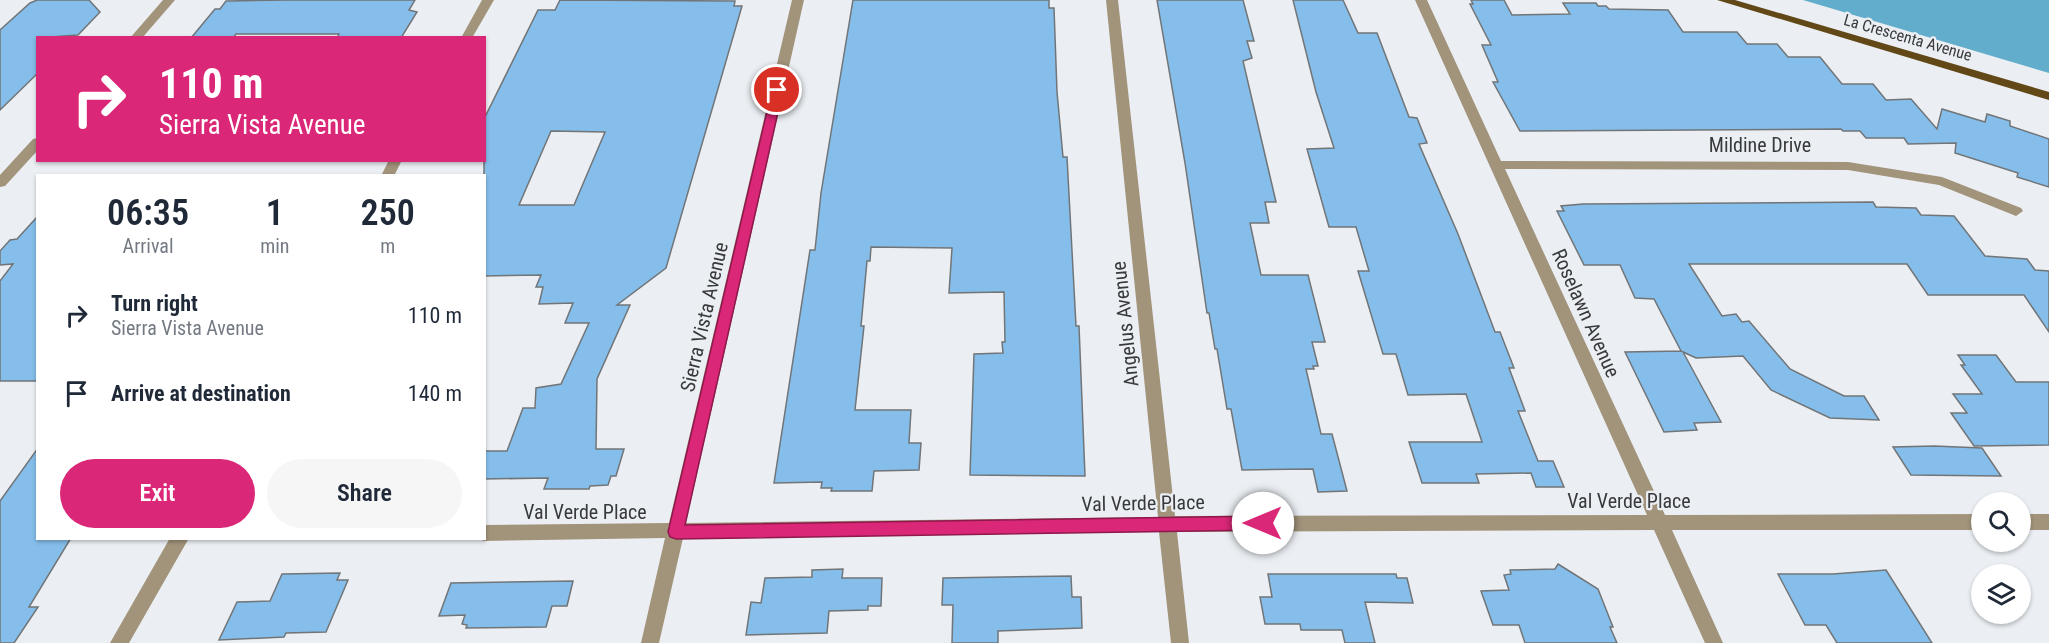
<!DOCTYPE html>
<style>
body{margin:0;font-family:"Roboto Condensed",sans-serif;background:#f6f6f7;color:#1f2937;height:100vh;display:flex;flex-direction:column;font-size:22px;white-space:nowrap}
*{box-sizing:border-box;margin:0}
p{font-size:20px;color:#747a83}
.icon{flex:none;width:33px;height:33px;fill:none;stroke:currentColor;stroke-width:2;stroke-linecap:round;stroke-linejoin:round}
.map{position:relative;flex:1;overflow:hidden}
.panel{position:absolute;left:36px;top:174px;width:450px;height:366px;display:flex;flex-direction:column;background:#fff;border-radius:0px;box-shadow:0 2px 4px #0004}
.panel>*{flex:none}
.banner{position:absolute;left:36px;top:36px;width:450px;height:126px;border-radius:0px;box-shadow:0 2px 4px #0004;background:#db2777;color:#fff;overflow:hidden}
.buttons{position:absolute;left:1971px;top:492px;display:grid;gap:12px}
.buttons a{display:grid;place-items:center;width:60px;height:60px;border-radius:50%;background:#fff;box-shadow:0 2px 4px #0004;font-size:30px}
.pin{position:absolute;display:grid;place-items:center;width:51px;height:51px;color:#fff;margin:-26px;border:3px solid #fff;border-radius:50%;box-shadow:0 2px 6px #0007}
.me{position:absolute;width:66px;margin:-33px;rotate:270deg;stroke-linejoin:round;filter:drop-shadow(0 0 4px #0008)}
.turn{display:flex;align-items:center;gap:21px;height:126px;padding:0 24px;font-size:27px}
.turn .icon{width:78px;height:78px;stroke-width:2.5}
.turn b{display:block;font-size:42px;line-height:51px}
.eta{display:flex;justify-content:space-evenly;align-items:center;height:102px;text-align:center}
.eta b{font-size:36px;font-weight:600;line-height:42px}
.action{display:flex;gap:12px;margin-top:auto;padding:12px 24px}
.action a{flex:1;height:69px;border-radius:36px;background:#db2777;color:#fff;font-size:24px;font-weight:600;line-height:69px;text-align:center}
.action a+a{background:#f6f6f7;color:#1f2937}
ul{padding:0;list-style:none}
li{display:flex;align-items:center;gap:18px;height:78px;padding:0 24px}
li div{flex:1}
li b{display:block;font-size:22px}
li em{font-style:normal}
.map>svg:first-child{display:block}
.water{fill:#63adcc}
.building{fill:#85beea;stroke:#717578;stroke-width:1.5;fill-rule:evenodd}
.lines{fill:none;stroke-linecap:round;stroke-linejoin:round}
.minor{fill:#a2937b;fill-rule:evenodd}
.major{fill:#624817;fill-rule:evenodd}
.route{fill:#db2777;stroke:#8e194d;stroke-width:1.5}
.labels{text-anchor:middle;stroke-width:4.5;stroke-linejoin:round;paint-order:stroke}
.far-street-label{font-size:16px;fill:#38393b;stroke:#ebeff3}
.street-label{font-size:20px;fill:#38393b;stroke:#ebeff3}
</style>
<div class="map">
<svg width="2049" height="643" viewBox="0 0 2049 643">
<rect width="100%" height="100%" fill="#ebeff3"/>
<polygon class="water" points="1803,0 2049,0 2049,73"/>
<g class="building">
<polygon points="37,0 89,0 100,12 78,35 38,38 38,73 0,110 0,30 30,3"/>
<polygon points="288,0 415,0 409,10 417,12 401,38 337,38 339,34 236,34 233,38 191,38 215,9 220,9 226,1"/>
<path d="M560,0L735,1L734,6H742L666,268L617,305H630L597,379L596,449H624L616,476H611L608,485L590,486L589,489H544L548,478L484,479V451H507L523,408H535L536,388L561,384L589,323H565L573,303L539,304L543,287H536L541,275L484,276V119L538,10H555ZM551,131L605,132L574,205H519Z"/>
<polygon points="853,0 1049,0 1049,8 1054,8 1057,92 1063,157 1067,157 1076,326 1079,326 1085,476 970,475 974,354 1003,353 1002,342 1005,342 1004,292 949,293 952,248 871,247 870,261 867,261 861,326 864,326 855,410 911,410 909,443 921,443 919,470 874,471 872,491 831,491 832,488 821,488 822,482 774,483 810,250 815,250 821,193"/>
<polygon points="1157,0 1243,0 1254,41 1247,41 1252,58 1243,61 1276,202 1265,202 1269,223 1250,223 1261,275 1308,275 1325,342 1312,342 1318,366 1313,366 1314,369 1306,369 1321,434 1332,434 1347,491 1318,492 1313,469 1242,470 1231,409 1227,409 1217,349 1215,349 1209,313 1207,313 1185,163"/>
<polygon points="1293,0 1343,0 1358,33 1377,33 1409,117 1417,118 1427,143 1419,144 1458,234 1495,332 1500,332 1514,368 1509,368 1525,411 1518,411 1538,461 1553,461 1564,487 1536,487 1531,473 1476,474 1479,483 1422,483 1409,442 1482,442 1466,394 1408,395 1396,354 1383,354 1358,271 1369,271 1356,227 1329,227 1307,149 1334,148 1316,92"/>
<polygon points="1471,0 1504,0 1512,15 1570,14 1563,3 1596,3 1598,6 1606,6 1609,9 1668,10 1683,32 1737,32 1747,44 1777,44 1788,57 1820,57 1842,84 1873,84 1886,100 1911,99 1937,129 1942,109 1985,122 1987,114 2010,121 2010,126 2049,139 2049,187 2017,177 2018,173 1955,153 1956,143 1908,144 1904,138 1866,138 1860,131 1843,131 1841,129 1520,131 1493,82 1498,82 1482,45 1491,45 1470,4 1473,4"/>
<polygon points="1873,202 1876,207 1916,208 1921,215 1954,216 1985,256 2027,259 2035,270 2049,271 2049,332 2024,295 1928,295 1907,264 1689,264 1722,316 1736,314 1742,322 1749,321 1790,369 1844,396 1864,396 1879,420 1830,418 1771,390 1743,356 1696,358 1683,352 1721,422 1694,423 1697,430 1664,432 1625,352 1681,351 1654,299 1635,298 1620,265 1584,265 1557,211 1564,211 1561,206 1583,204"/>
<polygon points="38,216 38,381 0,381 0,281 13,264 0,265 0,251 10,240 17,239"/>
<polygon points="1958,355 1996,355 2016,382 2049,382 2049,445 1974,446 1951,413 1967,413 1953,394 1982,394 1961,365 1965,365"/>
<polygon points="1934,446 1982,448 2001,476 1911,475 1893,447"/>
<polygon points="38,448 38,538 71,538 29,607 38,607 14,643 0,643 0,501"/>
<polygon points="1558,564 1598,589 1613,627 1610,627 1617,643 1525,643 1519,625 1493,625 1481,591 1509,590 1504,575 1511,574 1510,570 1555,569"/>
<polygon points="843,569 842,578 882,578 881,606 868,606 868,610 829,611 827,633 746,635 751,602 761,603 765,578 812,577 812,570"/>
<polygon points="1886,570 1932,643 1837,643 1826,625 1805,625 1778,574 1833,574"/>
<polygon points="340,573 337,580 348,580 326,632 286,633 284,637 219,640 237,602 270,601 282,574"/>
<polygon points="1268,574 1396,574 1397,578 1407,578 1413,603 1365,602 1375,643 1345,643 1342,630 1301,630 1300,624 1265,624 1260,597 1272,597"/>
<polygon points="1071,576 1072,597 1081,597 1082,628 998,631 998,643 952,643 953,605 942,605 943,578"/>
<polygon points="573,581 567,606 552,606 546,627 466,628 467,625 462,624 465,615 439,616 451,583"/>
</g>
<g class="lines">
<g class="minor">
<polygon points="163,0 175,0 142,38 130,38"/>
<polygon points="482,0 494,0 472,38 461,38"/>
<polygon points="792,0 804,0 686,523 1158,517 1106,0 1118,0 1175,516 1647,515 1415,0 1427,0 1501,161 1848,162 1942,177 2021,208 2023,211 2016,216 1939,185 1848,170 1505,169 1665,515 1982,514 1982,530 1672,530 1723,643 1705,643 1654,530 1177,532 1189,643 1171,643 1159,532 683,538 659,643 641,643 665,538 484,541 478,538 484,538 484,525 669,523"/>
<polygon points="38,138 38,150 5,186 0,187 0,175 33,139"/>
<polygon points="389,160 402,160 394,176 381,176"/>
<rect x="2020" y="514" width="29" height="16"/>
<polygon points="170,538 189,538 129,643 110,643"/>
</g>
<polygon class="major" points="1717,0 1735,0 2049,92 2049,100"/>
</g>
<polygon class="route" points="777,87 783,90 685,525 1263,516 1269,518 1271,523 1269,528 1263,530 676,539 670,537 668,532 772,90"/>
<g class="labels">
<g class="far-street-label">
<text transform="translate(1908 37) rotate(16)" y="6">La Crescenta Avenue</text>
</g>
<g class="street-label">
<text x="1760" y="152">Mildine Drive</text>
<text transform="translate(1586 313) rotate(66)" y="7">Roselawn Avenue</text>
<text transform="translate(704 317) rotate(-77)" y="7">Sierra Vista Avenue</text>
<text transform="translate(1125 324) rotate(-96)" y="7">Angelus Avenue</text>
<text x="1629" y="508">Val Verde Place</text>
<text transform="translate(1143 503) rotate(-1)" y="7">Val Verde Place</text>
<text x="585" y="519">Val Verde Place</text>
</g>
</g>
</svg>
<div class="buttons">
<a><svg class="icon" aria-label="search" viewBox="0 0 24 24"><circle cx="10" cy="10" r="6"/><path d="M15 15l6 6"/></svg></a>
<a><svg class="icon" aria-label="layers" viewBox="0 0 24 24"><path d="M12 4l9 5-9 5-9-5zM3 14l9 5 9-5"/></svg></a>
</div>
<div class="pin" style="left:777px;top:90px;background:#d93025"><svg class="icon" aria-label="arrive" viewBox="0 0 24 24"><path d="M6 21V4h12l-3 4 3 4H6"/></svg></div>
<svg class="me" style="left:1263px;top:523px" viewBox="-20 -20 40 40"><circle r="19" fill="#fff"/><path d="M0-13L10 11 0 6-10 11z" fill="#db2777"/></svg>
<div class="banner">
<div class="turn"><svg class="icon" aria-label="right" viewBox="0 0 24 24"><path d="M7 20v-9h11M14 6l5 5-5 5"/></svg><div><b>110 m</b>Sierra Vista Avenue</div></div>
</div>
<section class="panel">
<div class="eta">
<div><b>06:35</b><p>Arrival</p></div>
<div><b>1</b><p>min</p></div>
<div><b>250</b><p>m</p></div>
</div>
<ul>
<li><svg class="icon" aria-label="right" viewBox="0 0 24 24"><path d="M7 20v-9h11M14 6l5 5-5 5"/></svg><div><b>Turn right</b><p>Sierra Vista Avenue</p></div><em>110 m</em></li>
<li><svg class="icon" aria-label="arrive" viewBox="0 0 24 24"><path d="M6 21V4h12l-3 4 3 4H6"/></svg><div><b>Arrive at destination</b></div><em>140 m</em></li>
</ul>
<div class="action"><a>Exit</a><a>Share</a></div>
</section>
</div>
